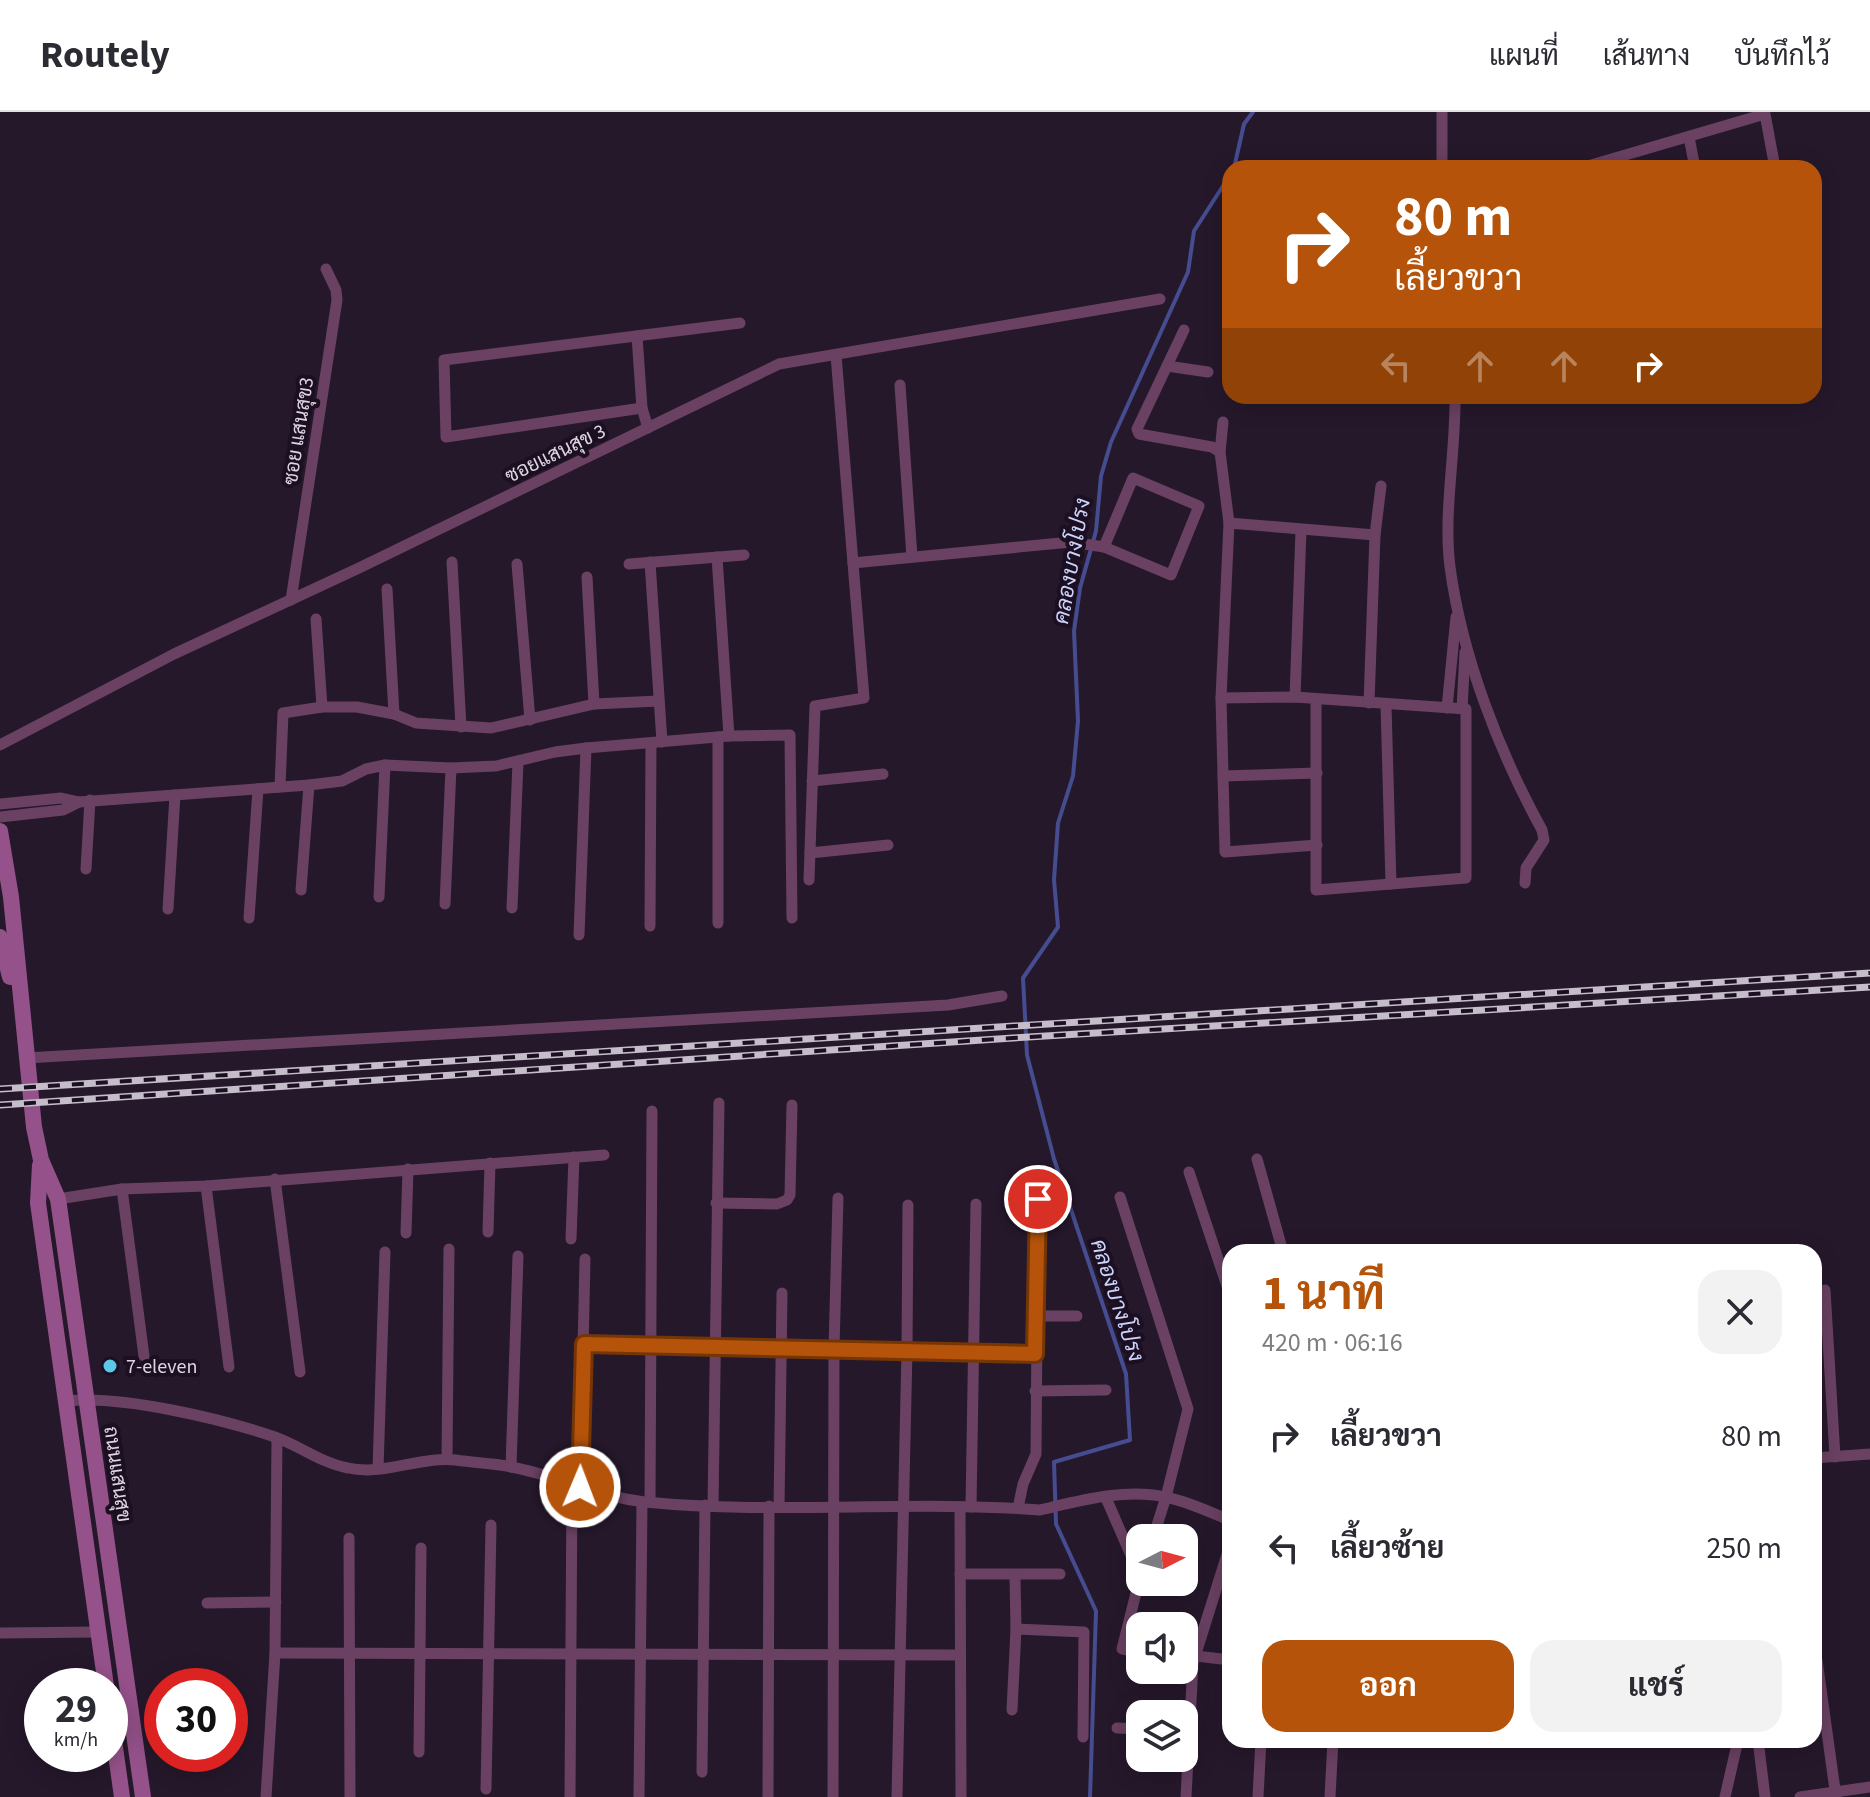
<!DOCTYPE html>
<html lang="th">
<meta charset="utf-8">
<style>
body{margin:0;font-family:"Source Sans 3",Sarabun,sans-serif;background:#f2f2f3;color:#2b2b33;height:100vh;display:flex;flex-direction:column;font-size:30px;white-space:nowrap}
*{box-sizing:border-box;margin:0}
p{font-size:26px;color:#7c7c81}
.icon{flex:none;width:44px;height:44px;fill:none;stroke:currentColor;stroke-width:2;stroke-linecap:round;stroke-linejoin:round}
.map{position:relative;flex:1;overflow:hidden}
.panel{position:absolute;left:1222px;top:1132px;width:600px;height:504px;display:flex;flex-direction:column;background:#fff;border-radius:24px;box-shadow:0 4px 20px #0003}
.panel>*{flex:none}
.banner{position:absolute;left:1222px;top:48px;width:600px;height:244px;border-radius:24px;box-shadow:0 4px 20px #0003;background:#b45309;color:#fff;overflow:hidden}
.needle{width:52px;rotate:84deg}
.buttons{position:absolute;left:1126px;top:1412px;display:grid;gap:16px}
.buttons a{display:grid;place-items:center;width:72px;height:72px;border-radius:16px;background:#fff;box-shadow:0 4px 20px #0003;font-size:40px}
.speed{position:absolute;left:24px;top:1556px;display:flex;gap:16px;font-size:40px;font-weight:700;text-align:center}
.speed>*{display:grid;place-content:center;width:104px;height:104px;border-radius:50%;background:#fff;box-shadow:0 4px 20px #0003;line-height:1}
.speed small{font-size:20px;font-weight:400}
.speed .limit{border:12px solid #d22;background:#fff;color:#111}
.pin{position:absolute;display:grid;place-items:center;width:68px;height:68px;color:#fff;margin:-34px;border:4px solid #fff;border-radius:50%;box-shadow:0 2px 8px #0007}
.me{position:absolute;width:88px;margin:-44px;rotate:1deg;stroke-linejoin:round;filter:drop-shadow(0 0 6px #0008)}
.turn{display:flex;align-items:center;gap:28px;height:168px;padding:0 40px;font-size:36px}
.turn .icon{width:104px;height:104px;stroke-width:2.5}
.turn b{display:block;font-size:56px;line-height:68px}
.lanes{display:flex;align-items:center;height:76px;padding:0 40px;background:#0003;justify-content:center;gap:40px;direction:ltr}
.lanes .off{opacity:.35}
.round{display:grid;place-items:center;flex:none;width:84px;height:84px;border-radius:24px;background:#f2f2f3}
.head{display:flex;align-items:center;justify-content:space-between;height:136px;padding:0 40px}
h1{font-size:48px;font-weight:700;line-height:60px;color:#b45309}
.button{display:flex;gap:16px;margin-top:auto;padding:16px 40px}
.button a{flex:1;height:92px;border-radius:24px;background:#b45309;color:#fff;font-size:32px;font-weight:700;line-height:92px;text-align:center}
.button a+a{background:#f2f2f3;color:#2b2b33}
ul{padding:0;list-style:none}
li{display:flex;align-items:center;gap:24px;height:112px;padding:0 40px}
li div{flex:1}
li b{display:block;font-size:30px}
li em{font-style:normal}
header{display:flex;align-items:center;gap:48px;box-sizing:border-box;height:112px;padding:0 40px;background:#fff;border-bottom:2px solid #e1e1e2}
header strong{font-size:38px}
nav{display:flex;gap:44px;margin-inline-start:auto;font-size:28px}
.map>svg:first-child{display:block}
.lines{fill:none;stroke-linecap:round;stroke-linejoin:round}
.stream{stroke:#454d90;stroke-width:4}
.minor{stroke:#6a4163;stroke-width:11}
.secondary{stroke:#95528a;stroke-width:16}
.rail-casing{stroke:#c6bdcb;stroke-width:7}
.rail{stroke:#1b0f21;stroke-width:4;stroke-dasharray:12;stroke-linecap:butt}
.route-casing{stroke:#753606;stroke-width:20}
.route{stroke:#b45309;stroke-width:14}
.poi-dot{fill:#5bc8e6;stroke:#1b0f21;stroke-width:3}
.labels{text-anchor:middle;stroke-width:8;stroke-linejoin:round;paint-order:stroke}
.street-label{font-size:20px;fill:#ddd5e2;stroke:#1b0f21}
.poi-label{font-size:20px;fill:#ddd5e2;stroke:#1b0f21;text-anchor:start}
.water-label{font-size:22px;font-style:italic;fill:#cbd3fb;stroke:#1b0f21}
</style>
<header>
<strong>Routely</strong>
<nav><a>แผนที่</a><a>เส้นทาง</a><a>บันทึกไว้</a></nav>
</header>
<div class="map">
<svg width="1870" height="1685" viewBox="0 0 1870 1685">
<rect width="100%" height="100%" fill="#25182b"/>
<g class="lines">
<g class="stream">
<polyline points="1234,56 1244,12 1253,0"/>
<polyline points="1090,1685 1096,1499 1056,1412 1054,1350 1130,1328 1126,1262 1054,1047 1027,943 1023,866 1058,815 1054,768 1058,711 1073,664 1078,609 1074,519 1080,476 1096,419 1101,364 1111,330 1188,160 1194,119 1230,63"/>
</g>
<g class="minor">
<polyline points="1442,0 1442,56"/>
<polyline points="1689,25 1695,56"/>
<polyline points="1581,56 1765,2 1775,56"/>
<polyline points="1184,218 1137,317 1139,322 1212,335 1220,340 1229,411 1221,586 1225,740 1317,733"/>
<polyline points="637,224 642,296 648,316"/>
<polyline points="1167,254 1208,260"/>
<polyline points="900,273 912,445"/>
<path d="M1455,284C1456,340 1443,400 1450,455C1462,544 1499,640 1542,718L1544,728L1526,756L1525,771"/>
<polyline points="642,296 446,325 444,248 740,211"/>
<polyline points="1220,340 1223,310"/>
<polygon points="1133,366 1199,394 1171,463 1104,435"/>
<polyline points="1229,411 1375,423"/>
<polyline points="717,445 729,624"/>
<polyline points="452,450 461,615"/>
<polyline points="650,450 662,630"/>
<polyline points="853,451 1071,430 1104,435"/>
<polyline points="517,452 530,608"/>
<polyline points="629,452 744,443"/>
<polyline points="587,465 594,592"/>
<polyline points="387,477 394,602"/>
<polyline points="291,488 337,188 336,178 326,157"/>
<polyline points="316,507 322,595"/>
<polyline points="1295,585 1301,418"/>
<polyline points="1221,586 1295,585 1466,597 1466,766 1316,778 1316,587"/>
<polyline points="1369,591 1375,423 1381,374"/>
<polyline points="1386,593 1391,772"/>
<polyline points="1447,596 1456,505"/>
<polyline points="1462,597 1465,540"/>
<polyline points="0,633 174,542 359,456 779,252 1160,187"/>
<polyline points="1223,664 1317,661"/>
<polyline points="812,669 883,662"/>
<polyline points="280,675 283,601 322,595 357,595 394,602 416,611 491,616 594,592 659,589"/>
<polyline points="0,692 61,686 79,690 309,673 342,669 366,657 385,653 451,656 496,654 555,640 586,636 729,624 790,623 792,806"/>
<polyline points="0,705 63,698 79,690"/>
<polyline points="810,741 888,733"/>
<polyline points="86,757 90,688"/>
<polyline points="809,768 815,594 864,586 836,243"/>
<polyline points="301,778 309,673"/>
<polyline points="379,785 385,653"/>
<polyline points="445,792 451,656"/>
<polyline points="512,796 518,650"/>
<polyline points="168,797 175,683"/>
<polyline points="249,806 258,677"/>
<polyline points="718,811 718,625"/>
<polyline points="650,814 651,631"/>
<polyline points="579,823 586,636"/>
<polyline points="26,946 948,893 1002,884"/>
<polyline points="1257,1047 1283,1140"/>
<polyline points="1189,1060 1230,1183"/>
<polyline points="275,1067 300,1260"/>
<polyline points="206,1074 229,1255"/>
<polyline points="122,1077 144,1244"/>
<polyline points="1120,1085 1188,1297 1166,1385 1153,1426"/>
<polyline points="58,1087 122,1077 206,1074 604,1043"/>
<polyline points="716,1091 777,1092 787,1088 790,1083 792,993"/>
<polyline points="488,1120 490,1051"/>
<polyline points="406,1121 408,1057"/>
<polyline points="571,1127 574,1045"/>
<polyline points="1825,1178 1835,1345"/>
<polyline points="1036,1204 1077,1204"/>
<polyline points="584,1232 1035,1242"/>
<polyline points="1035,1279 1106,1278"/>
<path d="M67,1289C122,1283 222,1307 275,1325C300,1334 321,1351 348,1356C384,1364 420,1344 456,1348C474,1351 493,1351 511,1355C556,1363 599,1385 645,1390C776,1403 909,1388 1040,1398C1079,1389 1125,1376 1165,1385C1187,1389 1209,1400 1230,1408"/>
<polyline points="1814,1346 1870,1342"/>
<polyline points="447,1347 449,1137"/>
<polyline points="511,1355 518,1144"/>
<polyline points="378,1357 385,1140"/>
<polyline points="580,1375 585,1147"/>
<polyline points="1106,1386 1140,1464"/>
<polyline points="650,1390 652,999"/>
<polyline points="713,1394 719,991"/>
<polyline points="779,1395 782,1181"/>
<polyline points="960,1395 961,1685"/>
<polyline points="971,1395 976,1092"/>
<polyline points="1018,1396 1023,1372 1036,1342 1038,1087"/>
<polyline points="349,1426 350,1685"/>
<polyline points="960,1462 1060,1462"/>
<polyline points="1140,1465 1122,1537 1140,1541"/>
<polyline points="207,1491 276,1490"/>
<polyline points="1814,1506 1816,1528"/>
<polyline points="1016,1517 1084,1520 1083,1625"/>
<polyline points="0,1521 99,1520"/>
<polyline points="275,1541 960,1543"/>
<polyline points="1196,1544 1230,1548"/>
<polyline points="1817,1548 1836,1685"/>
<polyline points="1012,1598 1016,1517 1015,1464"/>
<polyline points="1117,1616 1140,1617"/>
<polyline points="1758,1628 1765,1685"/>
<polyline points="419,1640 421,1436"/>
<polyline points="702,1660 705,1393"/>
<polyline points="486,1677 491,1413"/>
<polyline points="266,1685 275,1541 277,1326"/>
<polyline points="570,1685 572,1371"/>
<polyline points="639,1685 642,1390"/>
<polyline points="768,1685 769,1394"/>
<polyline points="833,1685 834,1237 838,1086"/>
<polyline points="897,1685 907,1238 908,1093"/>
<polyline points="1186,1685 1193,1551 1230,1433"/>
<polyline points="1258,1685 1261,1628"/>
<polyline points="1330,1685 1333,1628"/>
<polyline points="1725,1685 1738,1628"/>
<polyline points="1800,1685 1870,1675"/>
</g>
<g class="secondary">
<polyline points="0,719 11,785 34,1015 41,1048 58,1087 143,1685"/>
<polyline points="0,825 10,865"/>
<polyline points="40,1053 38,1091 106,1574"/>
<polyline points="110,1600 122,1685"/>
</g>
<g class="rail-casing">
<g id="rail">
<polyline points="0,977 1870,861"/>
<polyline points="0,993 1013,926 1870,875"/>
</g>
</g>
<use href="#rail" class="rail"/>
</g>
<g class="lines">
<g class="route-casing">
<polyline id="route" points="580,1375 584,1232 1035,1242 1038,1087"/>
</g>
<use href="#route" class="route"/>
</g>
<circle class="poi-dot" cx="110" cy="1254" r="8"/>
<g class="labels">
<g class="street-label">
<text transform="translate(298 319) rotate(-81)" y="7">ซอย แสนสุข3</text>
<text transform="translate(555 341) rotate(-26)" y="7">ซอยแสนสุข 3</text>
<text transform="translate(118 1362) rotate(82)" y="7">ถนนแสนสุข</text>
</g>
<g class="poi-label">
<text x="126" y="1261">7-eleven</text>
</g>
<g class="water-label">
<text transform="translate(1071 449) rotate(-80)" y="8">คลองบางโปรง</text>
<text transform="translate(1118 1188) rotate(72)" y="8">คลองบางโปรง</text>
</g>
</g>
</svg>
<div class="buttons">
<a><svg class="needle" viewBox="-14 -14 28 28"><path d="M0-13l5 13h-10z" fill="#e53935"/><path d="M0 13l5-13h-10z" fill="#7c7c81"/></svg></a>
<a><svg class="icon" aria-label="sound" viewBox="0 0 24 24"><path d="M4 9h4l5-4v14l-5-4H4zM17 9q2 3 0 6"/></svg></a>
<a><svg class="icon" aria-label="layers" viewBox="0 0 24 24"><path d="M12 4l9 5-9 5-9-5zM3 14l9 5 9-5"/></svg></a>
</div>
<div class="speed"><div>29<small>km/h</small></div><div class="limit">30</div></div>
<div class="pin" style="left:1038px;top:1087px;background:#d93025"><svg class="icon" aria-label="arrive" viewBox="0 0 24 24"><path d="M6 21V4h12l-3 4 3 4H6"/></svg></div>
<svg class="me" style="left:580px;top:1375px" viewBox="-20 -20 40 40"><circle r="17" fill="#b45309" stroke="#fff" stroke-width="3"/><path d="M0-11L8 9 0 5-8 9z" fill="#fff"/></svg>
<div class="banner">
<div class="turn"><svg class="icon" aria-label="right" viewBox="0 0 24 24"><path d="M7 20v-9h11M14 6l5 5-5 5"/></svg><div><b>80 m</b>เลี้ยวขวา</div></div>
<div class="lanes"><svg class="icon off" aria-label="left" viewBox="0 0 24 24"><path d="M17 20v-9H6M10 6l-5 5 5 5"/></svg><svg class="icon off" aria-label="ahead" viewBox="0 0 24 24"><path d="M12 20V5M6 11l6-6 6 6"/></svg><svg class="icon off" aria-label="ahead" viewBox="0 0 24 24"><path d="M12 20V5M6 11l6-6 6 6"/></svg><svg class="icon" aria-label="right" viewBox="0 0 24 24"><path d="M7 20v-9h11M14 6l5 5-5 5"/></svg></div>
</div>
<section class="panel">
<div class="head"><div><h1>1 นาที</h1><p>420 m · 06:16</p></div><a class="round"><svg class="icon" aria-label="close" viewBox="0 0 24 24"><path d="M6 6l12 12M18 6L6 18"/></svg></a></div>
<ul>
<li><svg class="icon" aria-label="right" viewBox="0 0 24 24"><path d="M7 20v-9h11M14 6l5 5-5 5"/></svg><div><b>เลี้ยวขวา</b></div><em>80 m</em></li>
<li><svg class="icon" aria-label="left" viewBox="0 0 24 24"><path d="M17 20v-9H6M10 6l-5 5 5 5"/></svg><div><b>เลี้ยวซ้าย</b></div><em>250 m</em></li>
</ul>
<div class="button"><a>ออก</a><a>แชร์</a></div>
</section>
</div>
